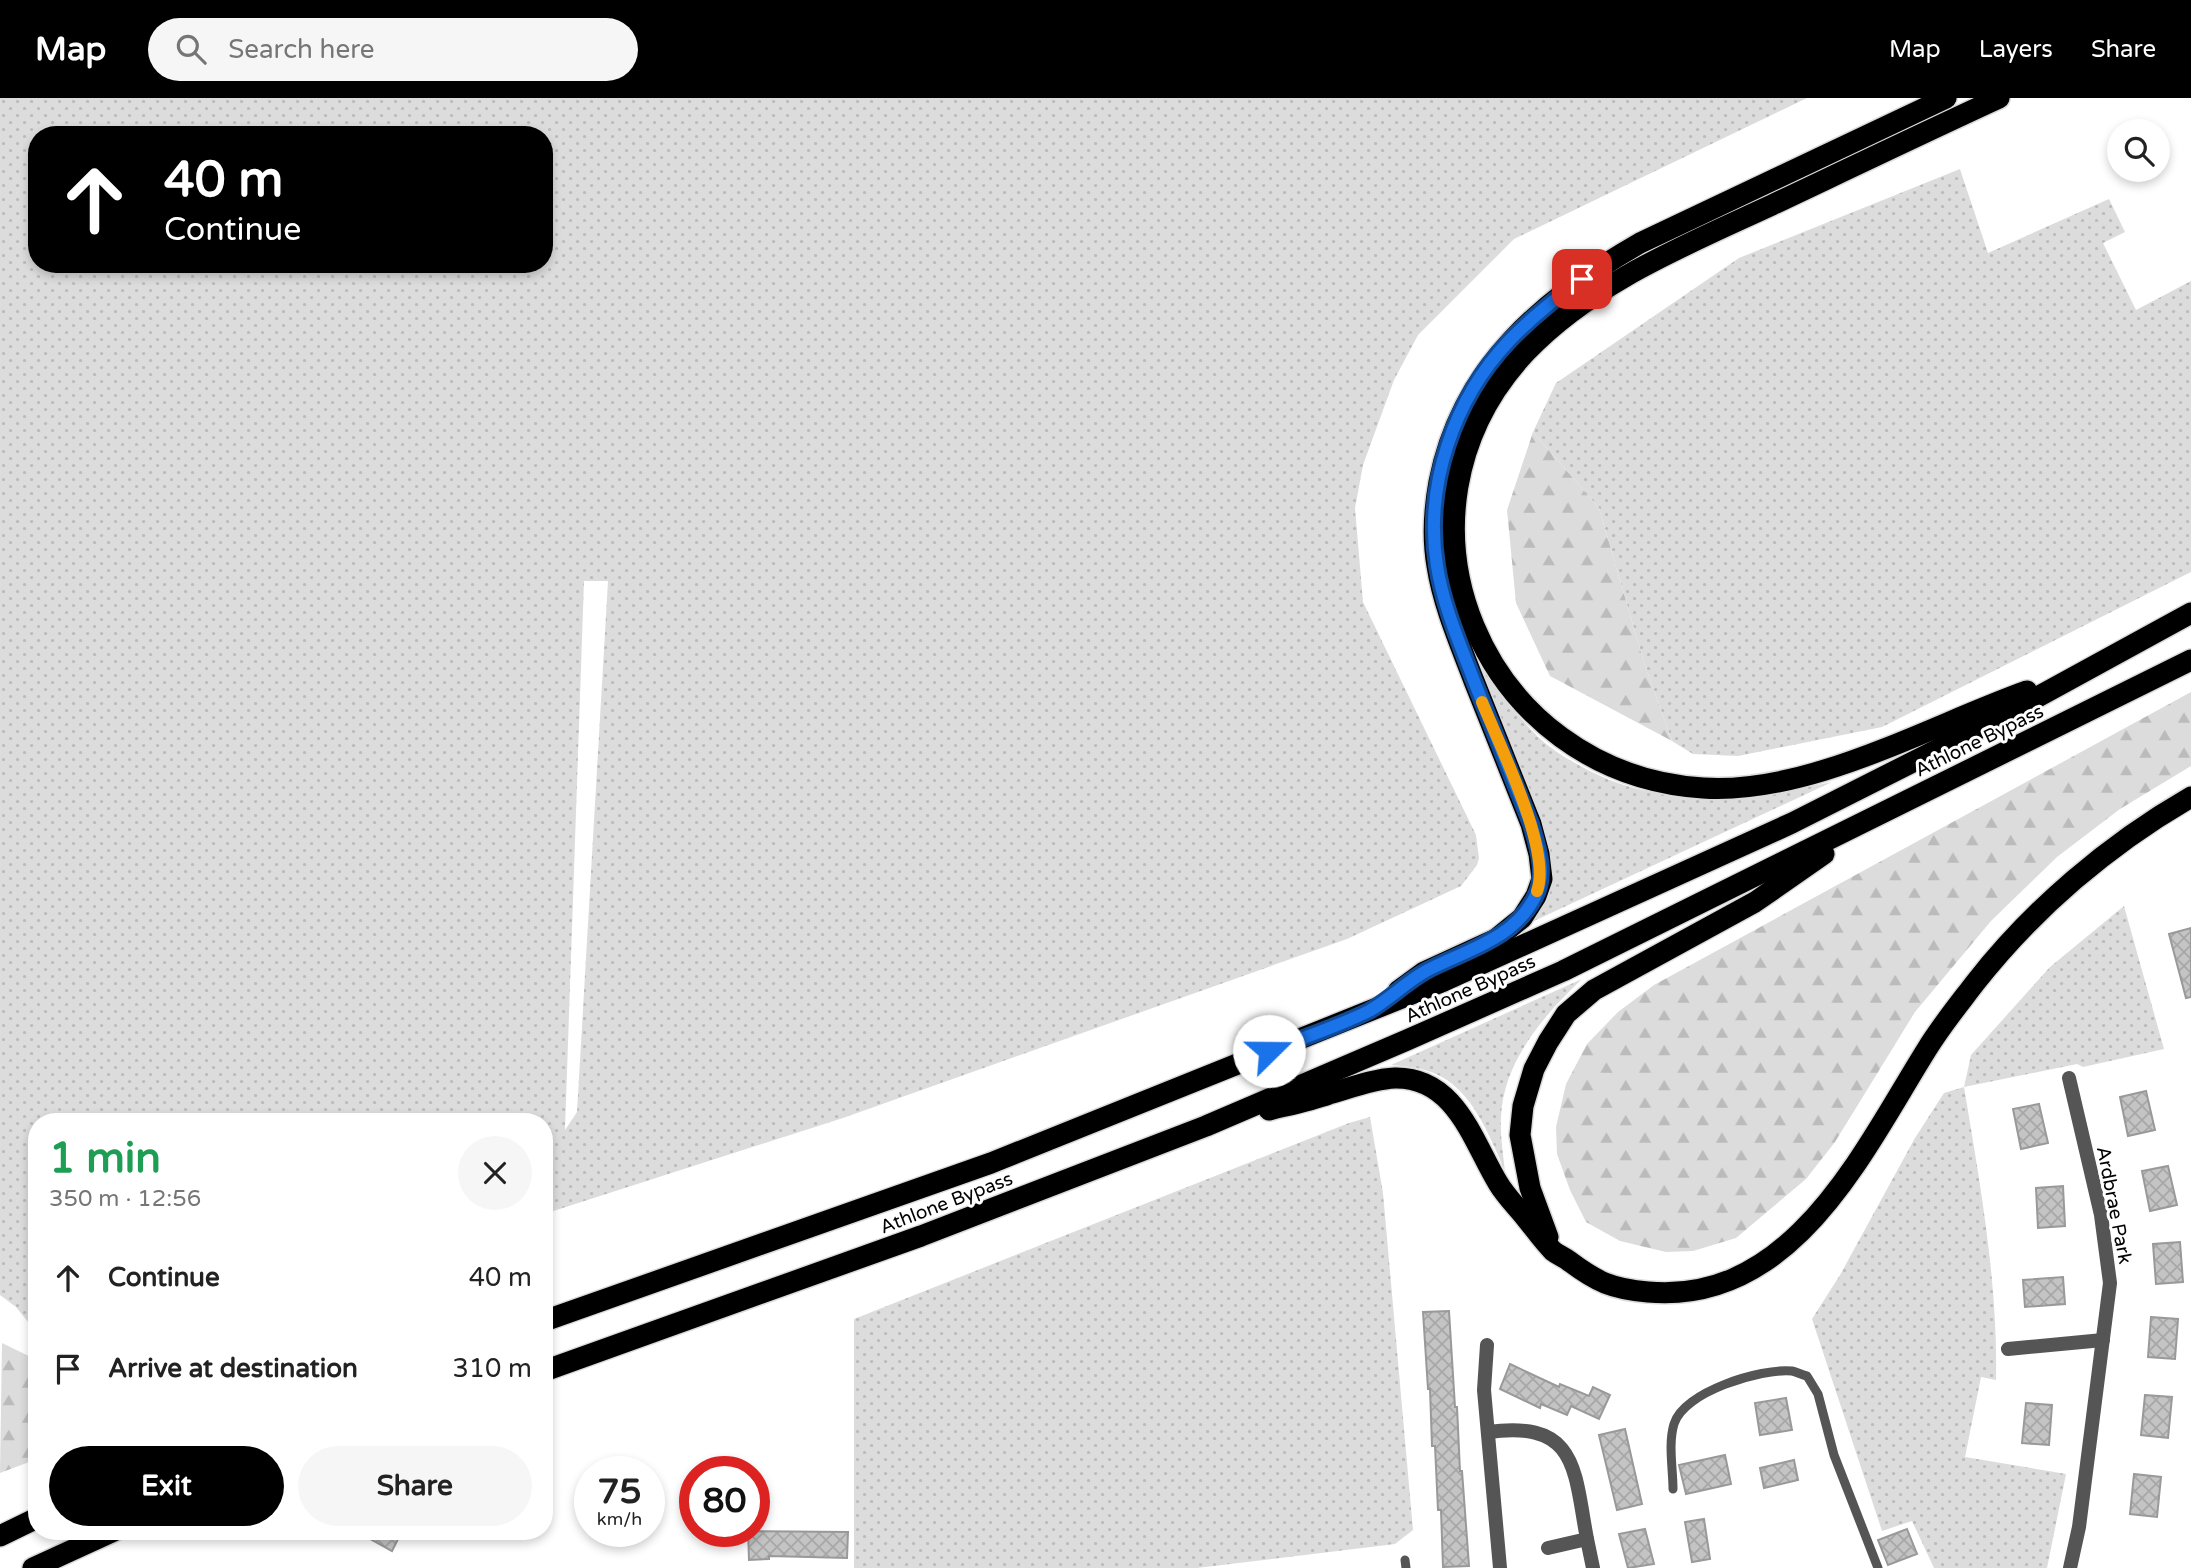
<!DOCTYPE html>
<meta charset="utf-8">
<style>
body{margin:0;font-family:"Varela Round",sans-serif;background:#f6f6f6;color:#222;height:100vh;display:flex;flex-direction:column;font-size:26px;white-space:nowrap}
*{box-sizing:border-box;margin:0}
p{font-size:23px;color:#767676}
.icon{flex:none;width:38px;height:38px;fill:none;stroke:currentColor;stroke-width:2;stroke-linecap:round;stroke-linejoin:round}
.map{position:relative;flex:1;overflow:hidden}
.drawer{position:absolute;left:28px;top:1015px;width:525px;height:427px;display:flex;flex-direction:column;background:#fff;border-radius:28px;box-shadow:0 4px 10px #0003}
.drawer>*{flex:none}
.hud{position:absolute;left:28px;top:28px;width:525px;height:147px;border-radius:28px;box-shadow:0 4px 10px #0003;background:#000;color:#fff;overflow:hidden}
.fabs{position:absolute;left:2107px;top:21px;display:grid;gap:14px}
.fabs a{display:grid;place-items:center;width:63px;height:63px;border-radius:50%;background:#fff;box-shadow:0 4px 10px #0003;font-size:35px}
.speed{position:absolute;left:574px;top:1358px;display:flex;gap:14px;font-size:35px;font-weight:700;text-align:center}
.speed>*{display:grid;place-content:center;width:91px;height:91px;border-radius:50%;background:#fff;box-shadow:0 4px 10px #0003;line-height:1}
.speed small{font-size:18px;font-weight:400}
.speed .limit{border:10px solid #d22;background:#fff;color:#111}
.pin{position:absolute;display:grid;place-items:center;width:60px;height:60px;color:#fff;margin:-30px;border-radius:14px;box-shadow:0 4px 10px #0006}
.me{position:absolute;width:77px;margin:-38px;rotate:68deg;stroke-linejoin:round;filter:drop-shadow(0 0 5px #0008)}
.turn{display:flex;align-items:center;gap:24px;height:147px;padding:0 21px;font-size:32px}
.turn .icon{width:91px;height:91px;stroke-width:2.5}
.turn b{display:block;font-size:49px;line-height:60px}
.round{display:grid;place-items:center;flex:none;width:74px;height:74px;border-radius:37px;background:#f6f6f6}
.overview{display:flex;align-items:center;justify-content:space-between;height:119px;padding:0 21px}
h1{font-size:42px;font-weight:700;line-height:52px;color:#1e9e55}
.primary-button{display:flex;gap:14px;margin-top:auto;padding:14px 21px}
.primary-button a{flex:1;height:80px;border-radius:42px;background:#000;color:#fff;font-size:28px;font-weight:700;line-height:80px;text-align:center}
.primary-button a+a{background:#f6f6f6;color:#222}
ul{padding:0;list-style:none}
li{display:flex;align-items:center;gap:21px;height:91px;padding:0 21px}
li div{flex:1}
li b{display:block;font-size:26px}
li em{font-style:normal}
header{display:flex;align-items:center;gap:42px;box-sizing:border-box;height:98px;padding:0 35px;background:#000;color:#fff}
header strong{font-size:33px}
nav{display:flex;gap:38px;margin-inline-start:auto;font-size:24px}
.search{width:490px;height:63px;background:#f6f6f6;display:flex;align-items:center;gap:18px;box-sizing:border-box;padding:0 24px;border-radius:38px;color:#767676;font-size:26px}
.map>svg:first-child{display:block}
.grass{fill:url(#grass-dots);fill-rule:evenodd}
.forest{fill:url(#forest-firs)}
.building{fill:url(#building-cross-hatch);stroke:#999;stroke-width:2}
.lines{fill:none;stroke-linecap:round;stroke-linejoin:round}
.highway-casing{stroke:#dbdbdb;stroke-width:24}
.lane{stroke:#555;stroke-width:9}
.street{stroke:#555;stroke-width:14}
.highway{stroke:#000;stroke-width:21}
.route-casing{stroke:#114b97;stroke-width:18}
.route{stroke:#1a73e8;stroke-width:12}
.slow{stroke:#f59e0b;stroke-width:12}
.labels{text-anchor:middle;stroke-width:6;stroke-linejoin:round;paint-order:stroke}
.street-label{font-size:19px;fill:#000;stroke:#fff}
</style>
<header>
<strong>Map</strong>
<div class="search"><svg class="icon" aria-label="search" viewBox="0 0 24 24"><circle cx="10" cy="10" r="6"/><path d="M15 15l6 6"/></svg>Search here</div>
<nav><a>Map</a><a>Layers</a><a>Share</a></nav>
</header>
<div class="map">
<svg width="2191" height="1470" viewBox="0 0 2191 1470">
<defs>
<pattern id="grass-dots" width="8" height="8" patternUnits="userSpaceOnUse" patternTransform="scale(1.75)"><rect width="8" height="8" fill="#dcdcdc"/><path d="M2 2h.1M6 6h.1" fill="none" stroke="#bbb" stroke-width="1.8" stroke-linecap="round"/></pattern>
<pattern id="forest-firs" width="22" height="20" patternUnits="userSpaceOnUse" patternTransform="scale(1.75)"><rect width="22" height="20" fill="#dcdcdc"/><path d="M5 1l3.5 6h-7zM16 11l3.5 6h-7z" fill="#bbb"/></pattern>
<pattern id="building-cross-hatch" width="8" height="8" patternUnits="userSpaceOnUse" patternTransform="scale(1.75)"><rect width="8" height="8" fill="#c4c4c4"/><path d="M0 0l8 8M0 8l8-8" fill="none" stroke="#a7a7a7"/></pattern>
</defs>
<rect width="100%" height="100%" fill="#fff"/>
<g class="grass">
<path d="M0,0H1807L1514,141L1418,237L1394,282L1363,367L1355,410L1363,504L1476,737L1479,760L1477,767L1461,788L1347,841L843,1020L544,1116V1024H37V1235L16,1209L0,1197ZM37,37H544V166H37ZM584,483H608L577,1014L565,1032Z"/>
<polygon points="1960,71 1988,155 2109,101 2125,134 2103,145 2136,212 2191,183 2191,474 1882,629 1738,658 1693,656 1672,643 1644,565 1599,410 1533,334 1556,285 1739,160"/>
<path d="M1473,559C1494,585 1514,615 1537,638C1548,649 1564,659 1577,666C1657,713 1746,702 1832,684L1534,823L1547,785Z"/>
<path d="M2124,808L2164,951L2083,969L2077,966L1964,989C1980,1085 1998,1184 1996,1282L1981,1279L1965,1359L2066,1376L2047,1470H1934L1912,1423L1882,1433L1812,1221L1840,1177L1915,1040L1944,995L1964,989L1971,957L2050,869Z"/>
<path d="M1582,881C1544,917 1503,964 1501,1019C1500,1037 1503,1055 1505,1073C1488,1035 1470,984 1425,972C1414,969 1402,968 1391,967Z"/>
<polygon points="1370,1019 1383,1095 1413,1432 1395,1446 1197,1470 854,1470 854,1221 1349,1025"/>
</g>
<g class="forest">
<polygon points="1533,334 1599,410 1644,565 1672,643 1550,578 1516,505 1507,412"/>
<polygon points="2191,594 2191,668 2120,711 2057,759 1991,823 1915,914 1835,1044 1806,1081 1736,1140 1693,1153 1666,1154 1620,1143 1586,1124 1570,1092 1557,1056 1556,1029 1566,986 1587,946 1618,914 1654,887"/>
<polygon points="2,1245 37,1262 37,1361 0,1375"/>
</g>
<g class="building">
<polygon points="2191,830 2191,899 2186,900 2169,836"/>
<polygon points="2146,993 2155,1032 2128,1038 2120,999"/>
<polygon points="2039,1006 2048,1045 2021,1051 2013,1011"/>
<polygon points="2168,1068 2177,1107 2150,1113 2142,1073"/>
<polygon points="2063,1088 2065,1128 2038,1130 2036,1090"/>
<polygon points="2180,1144 2183,1184 2156,1186 2153,1146"/>
<polygon points="2063,1179 2065,1206 2025,1209 2023,1182"/>
<polygon points="1449,1213 1455,1309 1457,1309 1460,1373 1462,1373 1469,1468 1443,1469 1441,1412 1438,1412 1435,1348 1432,1348 1430,1291 1428,1291 1423,1214"/>
<polygon points="2151,1219 2178,1221 2175,1261 2148,1259"/>
<polygon points="1510,1266 1559,1289 1560,1286 1589,1298 1593,1289 1610,1297 1599,1321 1571,1308 1567,1317 1541,1306 1540,1310 1500,1291"/>
<polygon points="2145,1297 2172,1299 2168,1340 2141,1337"/>
<polygon points="1786,1300 1792,1332 1760,1337 1755,1305"/>
<polygon points="2026,1305 2052,1307 2049,1347 2022,1345"/>
<polygon points="1625,1331 1642,1406 1617,1412 1599,1337"/>
<polygon points="1725,1357 1731,1386 1686,1396 1679,1367"/>
<polygon points="1794,1362 1798,1382 1764,1390 1760,1370"/>
<polygon points="2134,1376 2161,1379 2157,1419 2130,1416"/>
<polygon points="1704,1421 1710,1461 1692,1464 1685,1424"/>
<polygon points="1645,1431 1654,1466 1628,1470 1619,1436"/>
<polygon points="1907,1431 1917,1456 1888,1467 1878,1442"/>
<polygon points="356,1433 402,1433 392,1453"/>
<polygon points="748,1433 848,1434 847,1460 769,1458 769,1461 749,1462"/>
</g>
<g class="lines">
<g class="highway-casing">
<g id="highway">
<path d="M1999,0C1923,35 1848,71 1772,107C1686,147 1593,184 1526,254C1372,418 1483,676 1703,690C1809,697 1929,628 2027,593"/>
<path d="M1398,893L1424,874L1496,841L1522,820L1536,798L1542,781L1539,756L1531,726C1512,679 1493,631 1474,583C1460,546 1443,507 1437,468C1432,439 1434,411 1439,384C1461,269 1544,200 1640,145L1946,0"/>
<path d="M1269,1012C1289,1007 1309,1003 1329,996C1350,990 1373,981 1395,980C1456,979 1473,1044 1498,1085C1505,1097 1516,1108 1525,1119C1534,1130 1543,1143 1553,1153C1558,1157 1564,1159 1569,1163C1597,1184 1612,1191 1648,1194C1793,1207 1863,1053 1927,951C1941,928 1959,906 1975,885C2033,811 2109,746 2191,699"/>
<polyline points="1548,1139 1530,1090 1520,1037 1523,1008 1534,971 1548,944 1566,916 1594,892 1755,804 1824,756"/>
<polyline points="544,1223 991,1065 1444,883 1792,725 1992,624 2191,515"/>
<polyline points="544,1273 921,1138 1206,1028 1407,942 1563,873 2191,562"/>
<polyline points="0,1438 37,1420"/>
<polyline points="33,1470 114,1433"/>
</g>
</g>
<g class="lane">
<path d="M1673,1391C1673,1371 1668,1346 1674,1326C1683,1294 1761,1270 1792,1273C1797,1274 1802,1277 1807,1278L1818,1296L1834,1357L1878,1470"/>
<polyline points="1405,1462 1406,1470"/>
</g>
<g class="street">
<polyline points="2069,980 2101,1117 2110,1185 2079,1429 2070,1470"/>
<polyline points="1487,1247 1484,1292 1500,1470"/>
<polyline points="2008,1251 2103,1242"/>
<path d="M1488,1334C1578,1322 1574,1372 1587,1441L1548,1450"/>
<polyline points="1587,1441 1593,1470"/>
</g>
<use href="#highway" class="highway"/>
</g>
<g class="lines">
<g class="route-casing">
<path id="route" d="M1269,953C1302,940 1337,929 1369,913C1389,902 1406,884 1426,873C1466,852 1513,842 1535,799C1547,776 1538,750 1531,726C1512,678 1493,631 1474,583C1460,546 1443,507 1437,468C1424,388 1454,301 1509,243C1531,220 1556,200 1582,181"/>
</g>
<use href="#route" class="route"/>
<path class="slow" d="M1482,604C1499,646 1552,752 1537,793"/>
</g>
<g class="labels">
<g class="street-label">
<text transform="translate(1979 642) rotate(-26)" y="7">Athlone Bypass</text>
<text transform="translate(1470 890) rotate(-24)" y="7">Athlone Bypass</text>
<text transform="translate(946 1104) rotate(-21)" y="7">Athlone Bypass</text>
<text transform="translate(2115 1107) rotate(79)" y="7">Ardbrae Park</text>
</g>
</g>
</svg>
<div class="fabs">
<a><svg class="icon" aria-label="search" viewBox="0 0 24 24"><circle cx="10" cy="10" r="6"/><path d="M15 15l6 6"/></svg></a>
</div>
<div class="speed"><div>75<small>km/h</small></div><div class="limit">80</div></div>
<div class="pin" style="left:1582px;top:181px;background:#d93025"><svg class="icon" aria-label="arrive" viewBox="0 0 24 24"><path d="M6 21V4h12l-3 4 3 4H6"/></svg></div>
<svg class="me" style="left:1269px;top:953px" viewBox="-20 -20 40 40"><circle r="19" fill="#fff"/><path d="M0-13L10 11 0 6-10 11z" fill="#1a73e8"/></svg>
<div class="hud">
<div class="turn"><svg class="icon" aria-label="ahead" viewBox="0 0 24 24"><path d="M12 20V5M6 11l6-6 6 6"/></svg><div><b>40 m</b>Continue</div></div>
</div>
<section class="drawer">
<div class="overview"><div><h1>1 min</h1><p>350 m · 12:56</p></div><a class="round"><svg class="icon" aria-label="close" viewBox="0 0 24 24"><path d="M6 6l12 12M18 6L6 18"/></svg></a></div>
<ul>
<li><svg class="icon" aria-label="ahead" viewBox="0 0 24 24"><path d="M12 20V5M6 11l6-6 6 6"/></svg><div><b>Continue</b></div><em>40 m</em></li>
<li><svg class="icon" aria-label="arrive" viewBox="0 0 24 24"><path d="M6 21V4h12l-3 4 3 4H6"/></svg><div><b>Arrive at destination</b></div><em>310 m</em></li>
</ul>
<div class="primary-button"><a>Exit</a><a>Share</a></div>
</section>
</div>
